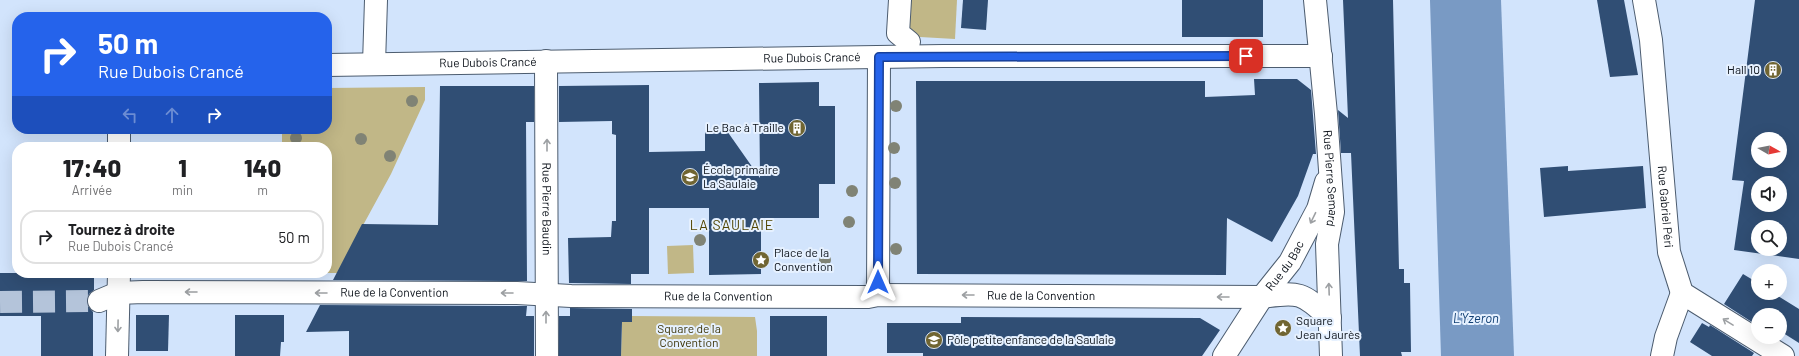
<!DOCTYPE html>
<html lang="fr">
<meta charset="utf-8">
<style>
body{margin:0;font-family:Barlow,sans-serif;background:#f6f6f6;color:#202124;height:100vh;display:flex;flex-direction:column;font-size:15px;white-space:nowrap}
*{box-sizing:border-box;margin:0}
p{font-size:13px;color:#757577}
.icon{flex:none;width:22px;height:22px;fill:none;stroke:currentColor;stroke-width:2;stroke-linecap:round;stroke-linejoin:round}
.map{position:relative;flex:1;overflow:hidden}
.details{position:absolute;left:12px;top:142px;width:320px;height:136px;display:flex;flex-direction:column;background:#fff;border-radius:16px;box-shadow:0 4px 16px #0002}
.details>*{flex:none}
.hud{position:absolute;left:12px;top:12px;width:320px;height:122px;border-radius:16px;box-shadow:0 4px 16px #0002;background:#2563eb;color:#fff;overflow:hidden}
.needle{width:26px;rotate:99deg}
.fabs{position:absolute;left:1751px;top:132px;display:grid;gap:8px}
.fabs a{display:grid;place-items:center;width:36px;height:36px;border-radius:50%;background:#fff;box-shadow:0 4px 16px #0002;font-size:20px}
.pin{position:absolute;display:grid;place-items:center;width:34px;height:34px;color:#fff;margin:-17px;border-radius:8px;box-shadow:0 2px 6px #0006}
.me{position:absolute;width:44px;margin:-22px;rotate:0deg;stroke-linejoin:round;filter:drop-shadow(0 0 3px #0008)}
.turn{display:flex;align-items:center;gap:14px;height:84px;padding:0 20px;font-size:18px}
.turn .icon{width:52px;height:52px;stroke-width:2.5}
.turn b{display:block;font-size:28px;line-height:34px}
.lanes{display:flex;align-items:center;height:38px;padding:0 20px;background:#0003;justify-content:center;gap:20px;direction:ltr}
.lanes .off{opacity:.35}
.eta{display:flex;justify-content:space-evenly;align-items:center;height:68px;text-align:center}
.eta b{font-size:24px;font-weight:800;line-height:28px}
ul{padding:0;list-style:none}
li{display:flex;align-items:center;gap:12px;height:54px;margin:0 8px 6px;padding:0 12px;border:2px solid #e0e0e0;border-radius:16px}
li div{flex:1}
li b{display:block;font-size:15px}
li em{font-style:normal}
.map>svg:first-child{display:block}
.green{fill:#c1b787}
.water{fill:#799ac4}
.building{fill:#304e74;fill-rule:evenodd}
.lines{fill:none;stroke-linecap:round;stroke-linejoin:round}
.minor-tunnel{stroke:#b4c4da;stroke-width:22;stroke-dasharray:22 11;stroke-linecap:butt}
.minor-casing{stroke:#4c5c6f;stroke-width:24}
.minor{stroke:#fff;stroke-width:22}
.tree{fill:#808375}
.oneway{stroke:#9da0a3}
.route-casing{stroke:#184099;stroke-width:10}
.route{stroke:#2563eb;stroke-width:7}
.labels{text-anchor:middle;stroke-width:4;stroke-linejoin:round;paint-order:stroke}
.street-label{font-size:12px;fill:#0b1119;stroke:#e6f1ff}
.poi-label{font-size:12px;fill:#0b1119;stroke:#e6f1ff;text-anchor:start}
.park-label{font-size:12px;fill:#3d3407;stroke:#e6f1ff}
.water-label{font-size:13px;font-style:italic;fill:#0f3e73;stroke:#e6f1ff}
.quarter-label{font-size:14px;letter-spacing:1px;fill:#514501;stroke:#e6f1ff}
</style>
<div class="map">
<svg width="1799" height="356" viewBox="0 0 1799 356">
<rect width="100%" height="100%" fill="#d2e4fc"/>
<g class="green">
<polygon points="910,0 957,0 955,39 920,37 907,33"/>
<polygon points="425,87 425,100 391,174 337,273 288,273 327,273 327,147 282,147 282,129 327,129 327,88"/>
<polygon points="693,245 694,273 668,274 667,246"/>
<polygon points="632,316 755,317 757,331 757,356 621,356 622,322 632,322"/>
</g>
<polygon class="water" points="1430,0 1501,0 1514,356 1441,356"/>
<g class="building">
<polygon points="963,0 988,0 986,30 961,28"/>
<rect x="1182" y="0" width="81" height="37"/>
<polygon points="1343,0 1393,0 1399,269 1404,269 1404,283 1410,283 1411,352 1401,352 1402,356 1360,356 1351,153 1341,153 1338,110 1348,118"/>
<polygon points="1597,0 1624,0 1638,75 1610,77"/>
<path d="M1755,0H1799V259L1734,250L1744,181L1732,180ZM1758,139H1780V161H1758ZM1758,183H1780V205H1758ZM1758,227H1780V249H1758Z"/>
<polygon points="1254,79 1297,79 1311,90 1316,154 1313,154 1298,196 1272,242 1227,218 1226,275 917,274 916,81 1205,81 1205,97 1255,95"/>
<polygon points="819,82 819,106 835,106 835,184 819,184 819,218 761,218 761,274 709,275 709,208 649,208 649,274 631,274 631,284 569,283 568,238 611,237 612,221 616,221 616,135 612,134 612,121 559,122 559,86 649,85 649,152 705,151 705,132 727,131 760,178 759,83"/>
<polygon points="440,86 534,86 534,122 526,122 527,281 333,280 362,224 438,225"/>
<polygon points="1568,166 1568,171 1643,166 1646,208 1544,217 1540,168"/>
<polygon points="0,273 94,273 94,290 89,294 87,300 88,306 93,312 93,356 41,356 41,316 0,316"/>
<polygon points="1743,274 1758,283 1758,293 1773,293 1799,309 1799,343 1780,331 1780,315 1758,315 1758,326 1724,304"/>
<polygon points="320,305 527,306 526,316 534,316 534,356 349,356 349,331 306,332"/>
<polygon points="570,308 632,309 632,322 622,322 621,356 559,356 559,316 570,316"/>
<polygon points="136,315 169,315 168,351 136,351"/>
<polygon points="235,315 284,315 284,342 281,342 280,356 235,356"/>
<rect x="770" y="316" width="57" height="40"/>
<polygon points="961,317 1200,318 1220,330 1202,356 923,356 923,353 887,353 887,323 961,323"/>
<polygon points="1702,323 1709,327 1710,325 1754,353 1752,356 1712,356 1690,342"/>
</g>
<g class="lines">
<polyline class="minor-tunnel" points="0,302 99,301"/>
<g class="minor-casing">
<g id="minor">
<polyline points="900,0 898,33 909,42"/>
<path id="s1" d="M1315,0L1326,114L1333,212L1327,244L1331,356"/>
<path id="s2" d="M1644,0L1651,40L1669,252L1682,293L1783,356"/>
<path id="s3" d="M546,61L547,356"/>
<polyline points="374,64 376,0"/>
<path id="s4" d="M327,65L943,56H1321"/>
<polyline points="119,147 119,129"/>
<polyline points="878,295 879,57"/>
<path id="s5" d="M99,301L118,293L143,292L517,293L571,296L868,297L878,295L1262,297C1300,291 1302,293 1330,318"/>
<polyline points="117,356 119,273"/>
<path id="s6" d="M1224,356L1262,297L1290,262L1318,209L1326,182"/>
<polyline points="1662,356 1666,337 1682,293"/>
</g>
</g>
<use href="#minor" class="minor"/>
</g>
<g class="tree">
<circle cx="412" cy="101" r="6"/>
<circle cx="896" cy="106" r="6"/>
<circle cx="296" cy="138" r="6"/>
<circle cx="361" cy="139" r="6"/>
<circle cx="894" cy="148" r="6"/>
<circle cx="390" cy="156" r="6"/>
<circle cx="895" cy="183" r="6"/>
<circle cx="852" cy="191" r="6"/>
<circle cx="849" cy="222" r="6"/>
<circle cx="700" cy="240" r="6"/>
<circle cx="896" cy="249" r="6"/>
<circle cx="825" cy="260" r="6"/>
</g>
<defs><path id="oneway-shaft" d="M-6 0H5M1.5-3L5.5 0L1.5 3" fill="none" stroke-width="1.6" stroke-linecap="round" stroke-linejoin="round"/></defs>
<g class="oneway">
<use href="#oneway-shaft" transform="translate(547 145) rotate(-90)"/>
<use href="#oneway-shaft" transform="translate(1313 218) rotate(116)"/>
<use href="#oneway-shaft" transform="translate(1329 289) rotate(-92)"/>
<use href="#oneway-shaft" transform="translate(191 292) rotate(-180)"/>
<use href="#oneway-shaft" transform="translate(321 293) rotate(-180)"/>
<use href="#oneway-shaft" transform="translate(507 293) rotate(-180)"/>
<use href="#oneway-shaft" transform="translate(968 295) rotate(-180)"/>
<use href="#oneway-shaft" transform="translate(1223 297) rotate(-180)"/>
<use href="#oneway-shaft" transform="translate(546 317) rotate(-90)"/>
<use href="#oneway-shaft" transform="translate(1728 322) rotate(-148)"/>
<use href="#oneway-shaft" transform="translate(118 326) rotate(91)"/>
</g>
<g class="lines">
<g class="route-casing">
<polyline id="route" points="878,282 879,57 1246,56"/>
</g>
<use href="#route" class="route"/>
</g>
<defs>
<g id="building-disc" transform="scale(0.9)"><circle r="9.5" fill="#706532" stroke="#e6f1ff"/><path d="M-4-6H4V6H1V3H-1V6H-4ZM-2.5-4.3h1.7v1.8h-1.7ZM.8-4.3h1.7v1.8H.8ZM-2.5-1h1.7V.8h-1.7ZM.8-1h1.7V.8H.8Z" fill="#fff"/></g>
<g id="school-disc" transform="scale(0.9)"><circle r="9.5" fill="#706532" stroke="#e6f1ff"/><path d="M0-5L7-2L0 1L-7-2ZM-4 1L0 2.5L4 1V4Q0 6-4 4Z" fill="#fff"/></g>
<g id="sight-disc" transform="scale(0.9)"><circle r="9.5" fill="#706532" stroke="#e6f1ff"/><path d="M0-6L1.8-2.2L6-1.7L2.9 1.2L3.7 5.4L0 3.3L-3.7 5.4L-2.9 1.2L-6-1.7L-1.8-2.2Z" fill="#fff"/></g>
</defs>
<g fill-rule="evenodd">
<use href="#building-disc" x="1773" y="70"/>
<use href="#building-disc" x="797" y="128"/>
<use href="#school-disc" x="690" y="177"/>
<use href="#sight-disc" x="761" y="260"/>
<use href="#sight-disc" x="1283" y="328"/>
<use href="#school-disc" x="934" y="340"/>
</g>
<g class="labels">
<g class="street-label">
<text dy="4" stroke="none"><textPath href="#s4" startOffset="485">Rue Dubois Crancé</textPath></text>
<text dy="4" stroke="none"><textPath href="#s4" startOffset="161">Rue Dubois Crancé</textPath></text>
<text dy="4" stroke="none"><textPath href="#s1" startOffset="179">Rue Pierre Semard</textPath></text>
<text dy="4" stroke="none"><textPath href="#s2" startOffset="208">Rue Gabriel Péri</textPath></text>
<text dy="4" stroke="none"><textPath href="#s3" startOffset="148">Rue Pierre Baudin</textPath></text>
<text dy="4" stroke="none"><textPath href="#s6" startOffset="109">Rue du Bac</textPath></text>
<text dy="4" stroke="none"><textPath href="#s5" startOffset="297">Rue de la Convention</textPath></text>
<text dy="4" stroke="none"><textPath href="#s5" startOffset="944">Rue de la Convention</textPath></text>
<text dy="4" stroke="none"><textPath href="#s5" startOffset="621">Rue de la Convention</textPath></text>
</g>
<g class="poi-label">
<text x="1760" y="74" text-anchor="end">Hall 10</text>
<text x="784" y="132" text-anchor="end">Le Bac à Traille</text>
<text x="703" y="174">École primaire<tspan x="703" dy="14">La Saulaie</tspan></text>
<text x="774" y="257">Place de la<tspan x="774" dy="14">Convention</tspan></text>
<text x="1296" y="325">Square<tspan x="1296" dy="14">Jean Jaurès</tspan></text>
<text x="947" y="344">Pôle petite enfance de la Saulaie</text>
</g>
<g class="park-label">
<text x="689" y="333">Square de la<tspan x="689" dy="14">Convention</tspan></text>
</g>
<g class="water-label">
<text x="1476" y="323">L'Yzeron</text>
</g>
<g class="quarter-label">
<text x="732" y="230">LA SAULAIE</text>
</g>
</g>
</svg>
<div class="fabs">
<a><svg class="needle" viewBox="-14 -14 28 28"><path d="M0-13l5 13h-10z" fill="#e53935"/><path d="M0 13l5-13h-10z" fill="#757577"/></svg></a>
<a><svg class="icon" aria-label="sound" viewBox="0 0 24 24"><path d="M4 9h4l5-4v14l-5-4H4zM17 9q2 3 0 6"/></svg></a>
<a><svg class="icon" aria-label="search" viewBox="0 0 24 24"><circle cx="10" cy="10" r="6"/><path d="M15 15l6 6"/></svg></a>
<a>+</a>
<a>−</a>
</div>
<div class="pin" style="left:1246px;top:56px;background:#d93025"><svg class="icon" aria-label="arrive" viewBox="0 0 24 24"><path d="M6 21V4h12l-3 4 3 4H6"/></svg></div>
<svg class="me" style="left:878px;top:282px" viewBox="-20 -20 40 40"><path d="M0-17L14 15 0 8-14 15z" fill="#2563eb" stroke="#fff" stroke-width="4"/></svg>
<div class="hud">
<div class="turn"><svg class="icon" aria-label="right" viewBox="0 0 24 24"><path d="M7 20v-9h11M14 6l5 5-5 5"/></svg><div><b>50 m</b>Rue Dubois Crancé</div></div>
<div class="lanes"><svg class="icon off" aria-label="left" viewBox="0 0 24 24"><path d="M17 20v-9H6M10 6l-5 5 5 5"/></svg><svg class="icon off" aria-label="ahead" viewBox="0 0 24 24"><path d="M12 20V5M6 11l6-6 6 6"/></svg><svg class="icon" aria-label="right" viewBox="0 0 24 24"><path d="M7 20v-9h11M14 6l5 5-5 5"/></svg></div>
</div>
<section class="details">
<div class="eta">
<div><b>17:40</b><p>Arrivée</p></div>
<div><b>1</b><p>min</p></div>
<div><b>140</b><p>m</p></div>
</div>
<ul>
<li><svg class="icon" aria-label="right" viewBox="0 0 24 24"><path d="M7 20v-9h11M14 6l5 5-5 5"/></svg><div><b>Tournez à droite</b><p>Rue Dubois Crancé</p></div><em>50 m</em></li>
</ul>
</section>
</div>
